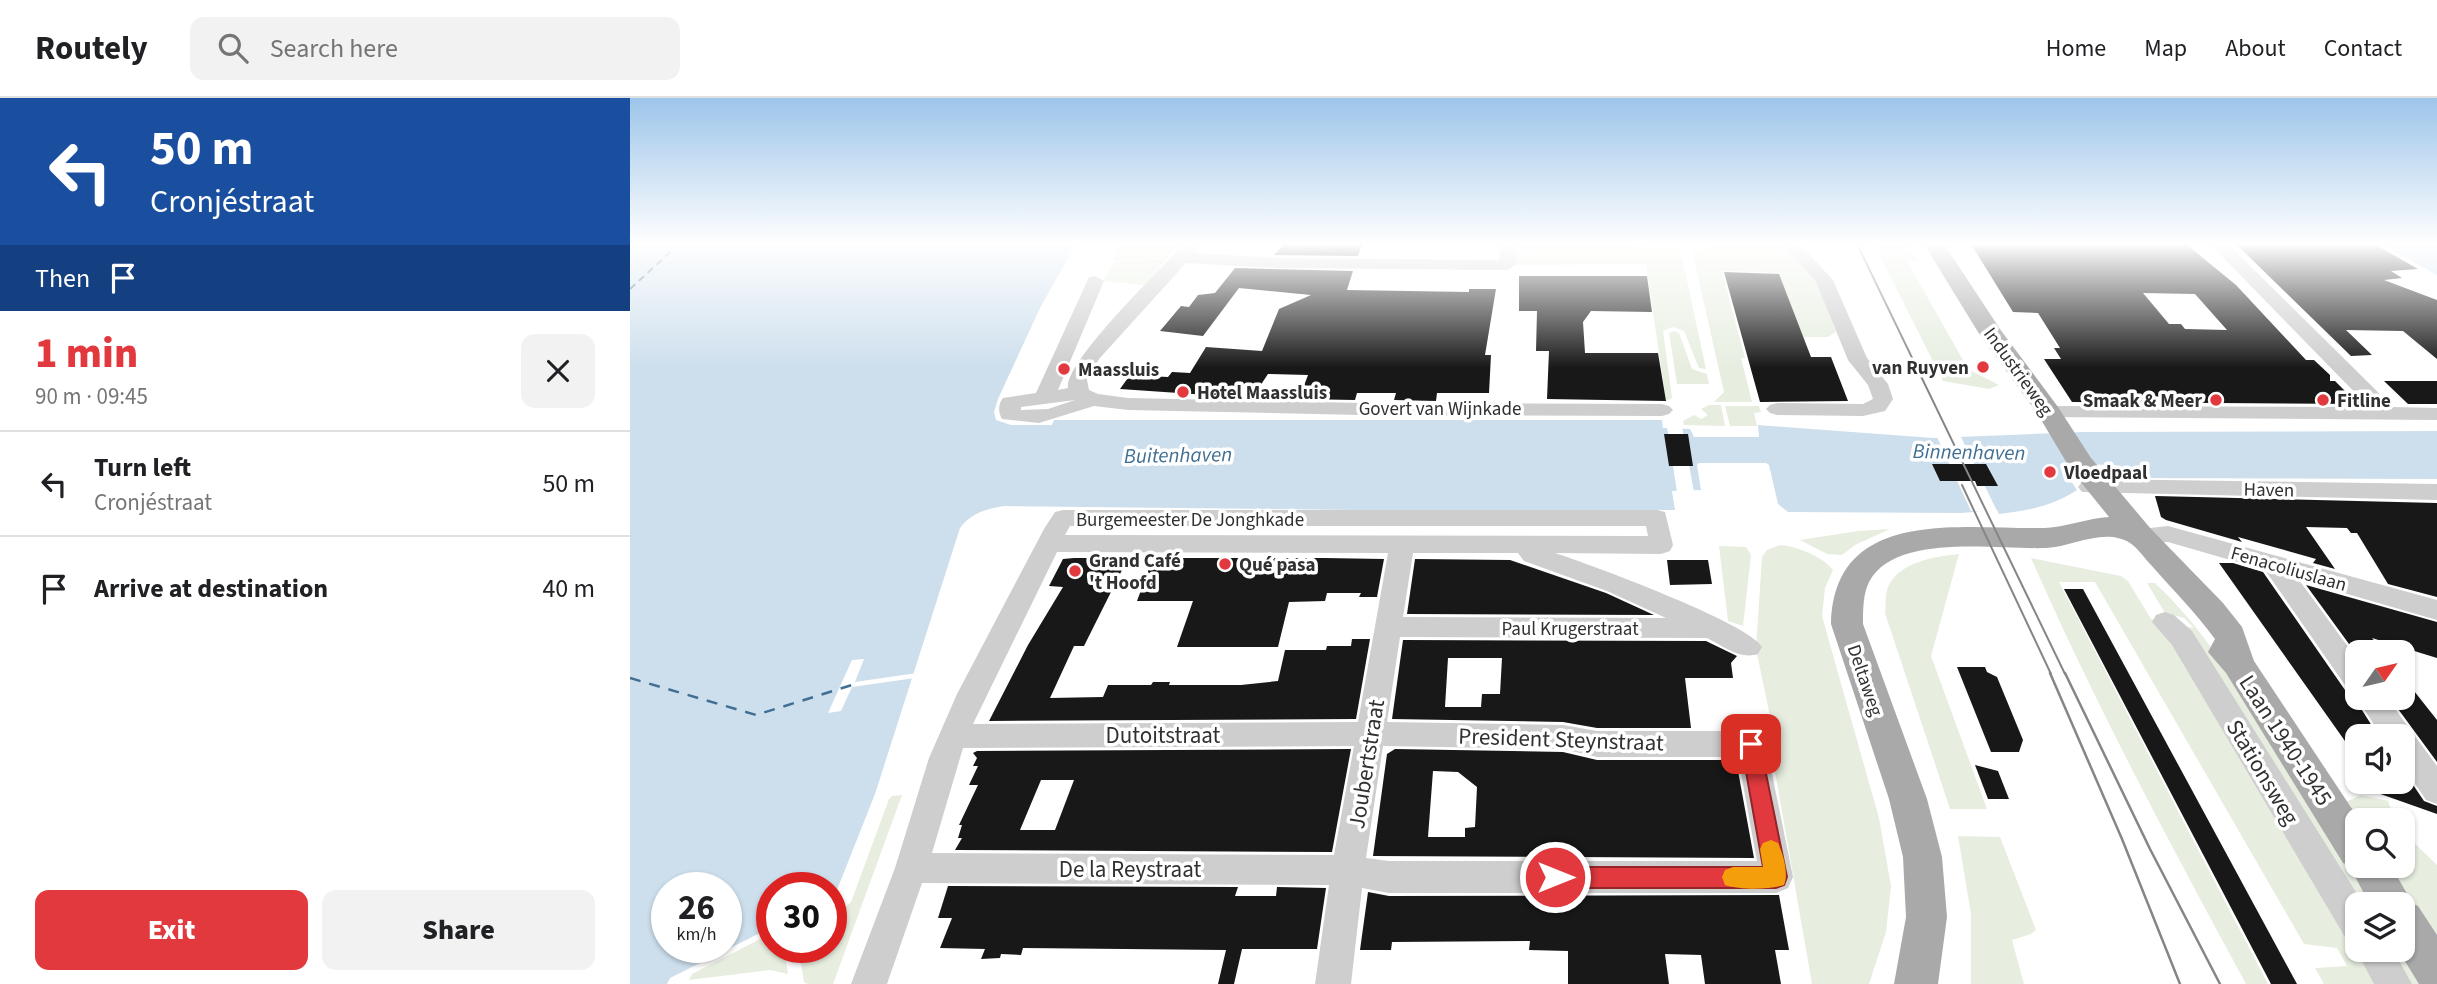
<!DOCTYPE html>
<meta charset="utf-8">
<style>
body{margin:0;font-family:"Source Sans 3",sans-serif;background:#f2f2f2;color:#202124;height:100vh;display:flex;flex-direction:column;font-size:26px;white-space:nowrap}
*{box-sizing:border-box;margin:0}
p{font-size:23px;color:#757577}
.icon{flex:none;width:38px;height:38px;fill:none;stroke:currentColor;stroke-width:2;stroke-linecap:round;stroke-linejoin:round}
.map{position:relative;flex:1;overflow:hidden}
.details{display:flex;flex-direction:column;background:#fff;width:630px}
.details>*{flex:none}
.banner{background:#1a4fa0;color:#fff;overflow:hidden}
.needle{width:46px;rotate:56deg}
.buttons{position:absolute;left:1715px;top:542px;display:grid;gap:14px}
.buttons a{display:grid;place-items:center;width:70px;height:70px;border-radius:14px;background:#fff;box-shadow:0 2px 5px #0004;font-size:35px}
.speed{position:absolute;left:21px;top:774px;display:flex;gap:14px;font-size:35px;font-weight:700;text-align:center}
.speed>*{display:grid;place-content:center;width:91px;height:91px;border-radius:50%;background:#fff;box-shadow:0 2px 5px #0004;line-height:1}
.speed small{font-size:18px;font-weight:400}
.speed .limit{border:10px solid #d22;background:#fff;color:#111}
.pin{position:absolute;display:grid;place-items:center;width:60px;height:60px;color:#fff;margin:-30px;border-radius:14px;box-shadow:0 4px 10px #0006}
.me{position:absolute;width:77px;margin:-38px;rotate:90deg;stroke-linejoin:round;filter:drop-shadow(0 0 5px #0008)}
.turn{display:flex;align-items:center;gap:24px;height:147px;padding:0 35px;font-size:32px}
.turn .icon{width:91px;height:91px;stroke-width:2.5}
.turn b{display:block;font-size:49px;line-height:60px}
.then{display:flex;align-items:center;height:66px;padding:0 35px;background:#0003;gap:14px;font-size:26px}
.round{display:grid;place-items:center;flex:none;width:74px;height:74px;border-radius:14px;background:#f2f2f2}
.head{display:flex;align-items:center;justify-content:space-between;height:119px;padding:0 35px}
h1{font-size:42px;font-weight:800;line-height:52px;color:#e2393e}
.primary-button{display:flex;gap:14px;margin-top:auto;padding:14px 35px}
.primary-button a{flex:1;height:80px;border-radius:14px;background:#e2393e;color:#fff;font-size:28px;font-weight:800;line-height:80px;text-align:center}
.primary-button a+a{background:#f2f2f2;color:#202124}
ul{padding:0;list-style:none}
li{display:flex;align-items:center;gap:21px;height:105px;padding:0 35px;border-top:2px solid #e0e0e0}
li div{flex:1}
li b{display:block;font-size:26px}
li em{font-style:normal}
header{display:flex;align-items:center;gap:42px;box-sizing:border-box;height:98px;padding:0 35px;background:#fff;border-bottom:2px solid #e0e0e0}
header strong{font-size:33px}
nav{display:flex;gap:38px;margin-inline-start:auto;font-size:24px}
.search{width:490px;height:63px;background:#f2f2f2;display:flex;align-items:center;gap:18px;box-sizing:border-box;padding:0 24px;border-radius:14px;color:#757577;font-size:26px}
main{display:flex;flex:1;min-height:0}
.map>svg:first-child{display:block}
.green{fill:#e7eee0}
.water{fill:#cddfed;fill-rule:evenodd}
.pier{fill:#fff}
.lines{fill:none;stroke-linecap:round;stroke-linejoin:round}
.ferry-far1{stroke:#406f93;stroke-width:2;stroke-dasharray:7 5;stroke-linecap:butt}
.ferry{stroke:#406f93;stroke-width:2.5;stroke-dasharray:11 9;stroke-linecap:butt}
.building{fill:#181818;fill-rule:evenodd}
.minor{fill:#cecece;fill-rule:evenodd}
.major{fill:#a9a9a9;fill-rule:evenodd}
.tram-far1{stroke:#868686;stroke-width:2}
.tram{stroke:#868686;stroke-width:2.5}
.route{fill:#e2393e;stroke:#932528;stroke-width:2}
.slow{fill:#f59e0b}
.poi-dot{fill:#e2393e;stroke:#fff;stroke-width:2.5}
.labels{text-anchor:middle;stroke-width:7;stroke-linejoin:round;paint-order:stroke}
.poi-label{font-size:19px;font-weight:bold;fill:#313131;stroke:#fff;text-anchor:start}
.street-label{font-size:19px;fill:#313131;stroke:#fff}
.water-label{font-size:21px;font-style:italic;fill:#406f93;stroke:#fff}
.near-street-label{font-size:23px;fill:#313131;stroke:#fff}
</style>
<header>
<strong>Routely</strong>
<div class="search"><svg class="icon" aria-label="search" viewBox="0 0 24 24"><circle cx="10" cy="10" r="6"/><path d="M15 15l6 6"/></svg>Search here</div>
<nav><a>Home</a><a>Map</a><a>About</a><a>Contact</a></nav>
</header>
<main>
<section class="details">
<div class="banner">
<div class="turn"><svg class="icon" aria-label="left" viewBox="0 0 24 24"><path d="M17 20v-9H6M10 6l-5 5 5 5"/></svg><div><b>50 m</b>Cronjéstraat</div></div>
<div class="then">Then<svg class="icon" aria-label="arrive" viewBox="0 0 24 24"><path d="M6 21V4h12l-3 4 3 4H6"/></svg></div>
</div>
<div class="head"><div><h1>1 min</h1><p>90 m · 09:45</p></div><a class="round"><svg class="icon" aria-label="close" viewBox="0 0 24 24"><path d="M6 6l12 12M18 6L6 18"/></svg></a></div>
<ul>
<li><svg class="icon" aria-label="left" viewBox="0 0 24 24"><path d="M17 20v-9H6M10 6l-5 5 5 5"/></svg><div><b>Turn left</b><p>Cronjéstraat</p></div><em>50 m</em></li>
<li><svg class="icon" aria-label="arrive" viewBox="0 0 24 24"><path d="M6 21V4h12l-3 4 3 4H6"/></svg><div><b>Arrive at destination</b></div><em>40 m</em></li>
</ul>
<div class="primary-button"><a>Exit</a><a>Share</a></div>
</section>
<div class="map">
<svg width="1807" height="886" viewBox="0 0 1807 886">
<rect width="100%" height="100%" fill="#fff"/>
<g class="green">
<polygon points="491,146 550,146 537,160 482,162"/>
<polygon points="886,146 1050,150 1076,271 1069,270 1054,233 1043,229 1033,233 1042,300 1036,303 1016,166 885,167"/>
<polygon points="1104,146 1154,146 1188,187 1206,234 1198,239 1167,239 1137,174 1092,173 1115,260 1111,260 1122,304 1084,304 1094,294 1062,152"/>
<polygon points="1244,146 1277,146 1288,163 1277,163 1338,271 1369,287 1359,291 1313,283"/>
<polygon points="537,161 515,187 473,183 485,163"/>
<polygon points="1044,233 1049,235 1062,271 1077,276 1079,286 1047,286 1039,235"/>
<polygon points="1079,307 1091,307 1095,328 1054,327 1053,323 1064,317 1071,321 1078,317 1071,311"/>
<polygon points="1095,308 1129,308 1131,314 1124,315 1127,328 1100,328"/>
<polygon points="1260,431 1225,447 1212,457 1197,456 1170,442 1228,433"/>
<path d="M1150,447C1166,448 1194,459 1203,472L1195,490L1192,518L1249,720L1261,788L1256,834L1239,886H1182L1143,662L1147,652L1126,551L1132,459L1137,452Z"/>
<polygon points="1089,448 1116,449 1121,457 1113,528 1098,523"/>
<path d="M1329,456L1301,558L1357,711H1320L1255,515C1256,506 1255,494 1259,487C1270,464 1307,458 1329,456Z"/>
<path d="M1401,460L1491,478L1498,483L1521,521L1564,530L1554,520L1535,515L1517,485H1525C1572,529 1606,585 1641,639C1676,695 1712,751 1748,807H1727V852H1773V846L1798,886H1694L1685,870L1717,868L1707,850L1674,846L1465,484H1429L1638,886H1616C1540,746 1465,606 1401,460Z"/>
<polygon points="272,697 203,886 178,886 174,884 168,849 201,849 201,821 221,804 259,701 262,698"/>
<polygon points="1731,697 1758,703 1765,723 1727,724 1716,704"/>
<polygon points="1773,734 1807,767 1807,847 1754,768 1773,768"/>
<polygon points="1328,738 1370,739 1406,832 1401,836 1382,842 1394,886 1341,886 1341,816"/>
<polygon points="142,835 142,849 154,849 158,876 140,872 59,882 62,876"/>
</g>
<g class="water">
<path d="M0,146H446L410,210L368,301L364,314L366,322L381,327H422L424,322H1032L1033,330L1060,331L1064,339H1129L1128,327L1303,340L1454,334L1807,333V381L1495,380L1486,367L1432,366L1437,374L1433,375L1436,380H1439L1447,392C1422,408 1398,413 1369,416L1367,412L1331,415L1158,414L1148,406L1139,367L1136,365H1069L1067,367L1071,392L1042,393L1045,412H723L374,408C356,411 341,415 330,430L245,696L205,797L201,798V789H142V829L40,880L37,886H0ZM37,789H96V849H37Z"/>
<polygon points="1752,146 1777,149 1807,146 1807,177"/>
</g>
<g class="pier">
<polygon points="1037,329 1052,329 1064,394 1047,394"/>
<polygon points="1306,337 1330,337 1368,415 1341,413"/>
<polygon points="234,561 225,584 287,575 285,580 222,589 211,613 198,615 222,562"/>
</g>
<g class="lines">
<polyline class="ferry-far1" points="0,191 49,146"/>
<polyline class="ferry" points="0,580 126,617 222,587"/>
</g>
<g class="building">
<polygon points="654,146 732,146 728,158 644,157"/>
<path d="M1341,146H1556L1606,187L1676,262H1684L1700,277V283H1705L1728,306L1442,304L1414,261H1431L1424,250H1430L1408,215L1383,214ZM1513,195L1565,196L1597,232L1555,231L1551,226H1539Z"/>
<polygon points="1606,146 1744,146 1788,171 1761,173 1772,180 1754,182 1807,202 1807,261 1773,233 1716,232 1742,257 1721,258"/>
<polygon points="605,170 723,173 717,192 839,194 839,191 866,191 855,257 861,257 859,295 807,295 806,303 764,302 766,295 727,295 725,302 669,301 678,277 638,276 622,300 490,291 500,277 538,279 542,274 560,275 576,249 632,253 649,211 681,197 609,190 573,238 530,233 551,208 559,209 568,197 585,195"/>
<polygon points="1094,174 1149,176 1181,259 1201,259 1218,303 1130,304"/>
<polygon points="889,178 1017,178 1022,214 961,213 953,224 955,255 1028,255 1036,303 917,301 919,253 906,253 907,213 889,213"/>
<polygon points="1754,283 1807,283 1807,306 1778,306"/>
<polygon points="1034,336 1058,336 1063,368 1039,368"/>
<polygon points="1302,366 1356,366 1368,388 1347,388 1345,383 1310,383"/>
<polygon points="1525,398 1807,405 1807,499 1758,486 1727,435 1721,435 1717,430 1676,429 1705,471 1683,465 1686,461 1608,439 1612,444 1536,422 1531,419"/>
<polygon points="444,460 498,460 454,548 444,548 420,600 473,599 478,587 521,587 523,584 540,584 539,587 611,587 648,583 655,552 696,552 697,548 721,548 722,541 740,541 726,621 359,623 398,547 433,489 419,488 433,461"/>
<polygon points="523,460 694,460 754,461 747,499 729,499 731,495 697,495 695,503 659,504 648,549 547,549 563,503 507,503"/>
<polygon points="785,461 880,462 976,495 1024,517 777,516"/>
<polygon points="1037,462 1078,462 1082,486 1040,487"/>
<polygon points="1589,465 1603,465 1633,474 1715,592 1727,595 1725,601 1749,639 1727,639 1727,660"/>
<polygon points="1676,487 1807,524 1807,560 1742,540 1754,555 1727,555 1727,557"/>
<polygon points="1434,491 1453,491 1667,886 1641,886"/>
<path d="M773,542L1076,543L1107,558L1101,565L1103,580H1055L1061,630H967L933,624L762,621ZM818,560H872L870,596H852L851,609H815Z"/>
<polygon points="1327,569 1355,569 1357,574 1367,579 1393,642 1389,654 1361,654"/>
<polygon points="1773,579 1807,622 1807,664 1760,600 1773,600"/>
<path d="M721,651L702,754L325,752L332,740H328L332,727H329L348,687H339L348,668H343L347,660L343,655L347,653ZM411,682H444L425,732H390Z"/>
<path d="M765,651L933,654L967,662H1106L1124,760L743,758L757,656ZM803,673L828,674L847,689L845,729L835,730V739H798Z"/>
<polygon points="1345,667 1368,673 1379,701 1358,701"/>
<polygon points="1773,672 1794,703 1807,708 1807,716 1725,687 1725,684 1773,684"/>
<polygon points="318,788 608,789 605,798 646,798 647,789 696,790 687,851 612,851 604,886 588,886 596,852 393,850 391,857 371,856 370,860 351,861 355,851 310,850 322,820 308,820"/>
<polygon points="738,794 759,798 1149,797 1159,852 1145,852 1151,886 1075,886 1071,857 1035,856 1039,886 938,886 938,853 899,852 900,843 762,844 761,852 730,852"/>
</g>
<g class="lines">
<g class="minor">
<path d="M554,146H571L565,155L647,160L869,162L871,146H887L886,167L877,172L647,170L556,165L469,261L457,282L459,292L468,296L498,300L730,305L1032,306L1039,308L1043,312L1039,316L1032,318L730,317L498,312L464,308L409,325L372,321C368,314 368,306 373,300L406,295L459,179L465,178L474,183L428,292L438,290C434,264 532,170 554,146ZM445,302L418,311L391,312V309Z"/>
<polygon points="1153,146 1170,146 1203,182 1237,260 1258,286 1263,301 1255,313 1233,318 1147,317 1140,315 1136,311 1140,307 1147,305 1233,306 1243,301 1238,287 1218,262 1186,184"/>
<polygon points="1580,146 1598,146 1763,309 1807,310 1807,322 1412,319 1408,314 1412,309 1419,308 1739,309"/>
<polygon points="1460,381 1807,386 1807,402 1452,394 1448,389 1452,384"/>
<path d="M433,412H1027L1035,414L1043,447L1040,453L1031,456L925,455C959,466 1119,525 1132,549L1128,556C1110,562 1093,548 1077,540L770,539L757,624L933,627L967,633H1121L1132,637L1136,646L1163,779L1158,790L1146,795H759L732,790L721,886H685L699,787L292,785L257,886H221L265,770L299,660L327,596L414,431L425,414ZM440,428H1016L1018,438L435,437ZM427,454L758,455L728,624L343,626ZM783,455H888L894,463L977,493L1036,520L773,519ZM724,648L704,757L302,755L333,650ZM753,648L933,651L967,659H1108L1127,763H759L736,760Z"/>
<polygon points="1538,428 1807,502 1807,522 1669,482 1727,561 1727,593 1717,590 1635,472 1538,444 1511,446 1502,444 1499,438 1502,432"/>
<polygon points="1535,514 1544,517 1562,533 1734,807 1727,807 1727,844 1715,839 1542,547 1522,524 1526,517"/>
<polygon points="1727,600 1757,600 1807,668 1807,706 1796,702 1773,668 1773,639 1752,639"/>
<polygon points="1727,848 1727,852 1763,852 1782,886 1744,886 1726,852"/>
</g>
<path class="major" d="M1294,146H1314L1370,231L1428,309L1461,360L1521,431L1593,505L1612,529L1624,563L1730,723H1727V768H1761L1783,806L1788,808L1807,837V886H1789L1768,852H1773V807H1740L1719,767L1713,765L1596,575L1578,554L1585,541C1566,515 1543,492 1522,468C1515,461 1508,450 1500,445C1474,429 1443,449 1416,450C1369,452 1265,434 1239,484C1233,496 1233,512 1233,526L1297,701L1312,759L1317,819L1308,886H1264L1276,819L1273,759L1259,701L1201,526C1204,407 1334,432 1415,430C1437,429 1458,420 1479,419L1441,372L1407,315L1348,234Z"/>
<g class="tram-far1">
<polyline points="1227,146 1435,576"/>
<polyline points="1332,387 1421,576"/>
</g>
<g class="tram">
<polyline points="1420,575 1492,741 1550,886"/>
<polyline points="1435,575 1520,751 1590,886"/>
</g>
</g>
<linearGradient id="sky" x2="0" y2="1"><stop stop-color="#9dc5ea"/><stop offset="0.54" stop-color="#fff"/><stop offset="1" stop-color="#fff" stop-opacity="0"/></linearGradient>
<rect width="1807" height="270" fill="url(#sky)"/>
<polygon class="route" points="1121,638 1128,640 1130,646 1157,779 1154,787 1146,790 925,790 917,787 914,779 917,772 925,769 1133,769 1111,646 1114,640"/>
<path class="slow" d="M1141,742L1148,745C1153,756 1159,775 1154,787C1138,792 1111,792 1095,787L1092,779L1095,772L1103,769H1133L1130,751L1133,745Z"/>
<g class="poi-dot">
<circle cx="1353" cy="269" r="7"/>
<circle cx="434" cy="271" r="7"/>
<circle cx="553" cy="294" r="7"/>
<circle cx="1586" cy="302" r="7"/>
<circle cx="1693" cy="302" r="7"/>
<circle cx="1420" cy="374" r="7"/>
<circle cx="595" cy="466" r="7"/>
<circle cx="445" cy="473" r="7"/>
</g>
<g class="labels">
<g class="poi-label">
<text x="1339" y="276" text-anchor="end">van Ruyven</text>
<text x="448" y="278">Maassluis</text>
<text x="567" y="301">Hotel Maassluis</text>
<text x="1572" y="309" text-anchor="end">Smaak &amp; Meer</text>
<text x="1707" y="309">Fitline</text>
<text x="1434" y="381">Vloedpaal</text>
<text x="459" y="469">Grand Café<tspan x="459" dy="22">'t Hoofd</tspan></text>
<text x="609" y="473">Qué pasa</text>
</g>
<g class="street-label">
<text transform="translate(1389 273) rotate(54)" y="7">Industrieweg</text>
<text x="810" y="317">Govert van Wijnkade</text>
<text transform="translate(1639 391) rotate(1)" y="7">Haven</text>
<text x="560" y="428">Burgemeester De Jonghkade</text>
<text transform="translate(1659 470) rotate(16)" y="7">Fenacoliuslaan</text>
<text x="940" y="537">Paul Krugerstraat</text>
<text transform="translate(1236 582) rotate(71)" y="7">Deltaweg</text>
</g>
<g class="water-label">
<text transform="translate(1339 354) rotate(1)" y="7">Binnenhaven</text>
<text transform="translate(548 357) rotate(-1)" y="7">Buitenhaven</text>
</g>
<g class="near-street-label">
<text x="533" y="645">Dutoitstraat</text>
<text transform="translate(931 641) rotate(2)" y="8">President Steynstraat</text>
<text transform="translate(1656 642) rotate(57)" y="8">Laan 1940-1945</text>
<text transform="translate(736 666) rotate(-81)" y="8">Joubertstraat</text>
<text transform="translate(1633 674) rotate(59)" y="8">Stationsweg</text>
<text x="500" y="779">De la Reystraat</text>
</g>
</g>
</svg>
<div class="buttons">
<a><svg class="needle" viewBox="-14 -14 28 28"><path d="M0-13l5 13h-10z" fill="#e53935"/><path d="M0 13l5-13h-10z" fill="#757577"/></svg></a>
<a><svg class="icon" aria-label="sound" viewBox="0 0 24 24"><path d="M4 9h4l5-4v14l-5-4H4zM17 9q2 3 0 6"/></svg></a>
<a><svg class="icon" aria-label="search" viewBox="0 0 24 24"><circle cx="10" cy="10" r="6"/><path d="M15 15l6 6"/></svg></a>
<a><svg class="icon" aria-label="layers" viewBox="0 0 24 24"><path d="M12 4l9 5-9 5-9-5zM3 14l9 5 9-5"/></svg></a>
</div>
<div class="speed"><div>26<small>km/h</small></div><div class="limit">30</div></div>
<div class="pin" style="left:1121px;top:646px;background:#d93025"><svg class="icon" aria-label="arrive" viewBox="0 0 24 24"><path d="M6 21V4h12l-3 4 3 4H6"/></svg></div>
<svg class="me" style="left:925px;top:779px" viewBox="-20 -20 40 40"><circle r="17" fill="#e2393e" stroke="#fff" stroke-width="3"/><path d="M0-11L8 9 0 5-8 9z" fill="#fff"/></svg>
</div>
</main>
